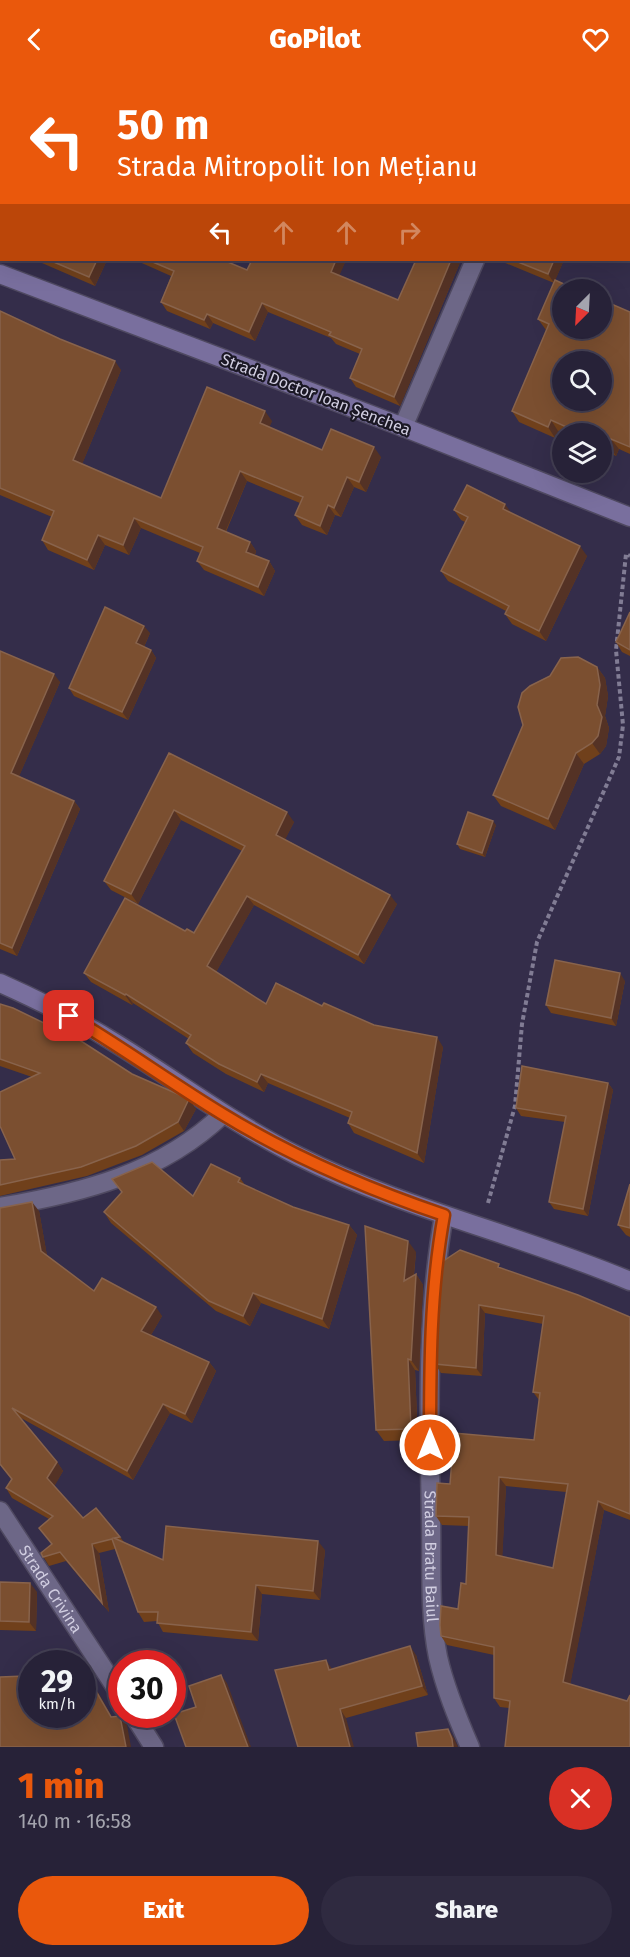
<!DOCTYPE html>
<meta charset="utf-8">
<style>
body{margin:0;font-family:"Fira Sans",sans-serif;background:#2f2a40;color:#f1f3f6;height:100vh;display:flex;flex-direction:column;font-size:22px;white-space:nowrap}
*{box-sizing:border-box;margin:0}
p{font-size:20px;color:#a4a4ae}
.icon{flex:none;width:33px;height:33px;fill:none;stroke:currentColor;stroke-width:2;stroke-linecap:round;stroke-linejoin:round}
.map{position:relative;height:1669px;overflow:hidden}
.sheet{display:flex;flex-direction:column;background:#272238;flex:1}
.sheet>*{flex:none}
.guide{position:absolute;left:0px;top:0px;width:630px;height:183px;box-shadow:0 6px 24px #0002,0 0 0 2px #433f53;background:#ea580c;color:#fff;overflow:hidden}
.needle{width:39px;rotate:204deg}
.tools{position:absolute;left:552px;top:201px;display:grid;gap:12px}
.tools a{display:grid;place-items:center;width:60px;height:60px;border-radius:50%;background:#272238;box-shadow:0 6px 24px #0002,0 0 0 2px #433f53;font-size:30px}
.speed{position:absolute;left:18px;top:1572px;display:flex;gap:12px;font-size:30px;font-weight:700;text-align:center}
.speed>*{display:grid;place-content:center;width:78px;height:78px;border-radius:50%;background:#272238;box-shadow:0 6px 24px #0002,0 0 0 2px #433f53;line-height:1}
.speed small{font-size:15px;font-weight:400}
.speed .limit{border:9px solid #d22;background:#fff;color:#111}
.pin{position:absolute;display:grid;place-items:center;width:51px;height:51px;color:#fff;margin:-26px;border-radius:12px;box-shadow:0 3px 9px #0006}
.me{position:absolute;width:66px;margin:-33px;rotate:0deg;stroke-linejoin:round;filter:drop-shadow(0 0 4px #0008)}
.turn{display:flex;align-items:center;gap:21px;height:126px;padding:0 18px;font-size:27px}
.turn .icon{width:78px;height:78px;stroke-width:2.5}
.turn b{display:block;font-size:42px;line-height:51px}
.lanes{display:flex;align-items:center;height:57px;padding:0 18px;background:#0003;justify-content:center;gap:30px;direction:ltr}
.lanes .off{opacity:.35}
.round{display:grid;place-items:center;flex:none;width:63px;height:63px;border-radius:32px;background:#2f2a40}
.head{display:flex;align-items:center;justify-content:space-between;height:102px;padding:0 18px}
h1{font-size:36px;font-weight:800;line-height:45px;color:#ea580c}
.action{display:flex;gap:12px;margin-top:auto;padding:12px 18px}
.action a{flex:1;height:69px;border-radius:36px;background:#ea580c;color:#fff;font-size:24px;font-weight:800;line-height:69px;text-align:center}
.action a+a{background:#2f2a40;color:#f1f3f6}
header{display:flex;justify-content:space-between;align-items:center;height:78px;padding:0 18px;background:#ea580c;color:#fff;font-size:27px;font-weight:800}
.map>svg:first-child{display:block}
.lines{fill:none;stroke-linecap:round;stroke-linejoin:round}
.street-casing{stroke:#4f4961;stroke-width:21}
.secondary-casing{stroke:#4f4961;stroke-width:21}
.path{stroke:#817c94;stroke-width:4;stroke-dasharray:4.5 3;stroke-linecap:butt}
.street{stroke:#6d6787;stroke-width:18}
.secondary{stroke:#796f9e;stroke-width:18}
.wall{fill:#70401b;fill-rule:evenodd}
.shaded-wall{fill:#543225}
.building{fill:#7b4f30;stroke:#88634c;stroke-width:1.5;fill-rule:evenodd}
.route-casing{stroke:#983908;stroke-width:15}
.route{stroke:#ea580c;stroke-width:10}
.labels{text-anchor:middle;stroke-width:4.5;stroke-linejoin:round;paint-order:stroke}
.street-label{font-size:16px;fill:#d1cee1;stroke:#1b1825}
</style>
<header><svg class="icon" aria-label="back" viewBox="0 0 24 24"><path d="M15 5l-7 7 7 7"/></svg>GoPilot<svg class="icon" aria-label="heart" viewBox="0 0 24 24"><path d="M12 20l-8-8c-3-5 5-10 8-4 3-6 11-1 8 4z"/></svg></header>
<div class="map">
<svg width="630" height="1669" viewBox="0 0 630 1669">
<rect width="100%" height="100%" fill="#342d4a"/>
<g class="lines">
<g class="street-casing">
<g id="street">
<polyline points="458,0 461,2"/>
<polyline points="628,69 630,69"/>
<polyline points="403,349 475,182"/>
<path d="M0,1129C82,1115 162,1095 223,1036"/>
<path id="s1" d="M444,1137C426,1237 429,1340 431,1442C432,1487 429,1535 438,1579C445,1610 457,1639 470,1669"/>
<path id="s2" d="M0,1433L122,1619"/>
<polyline points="133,1636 154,1669"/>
</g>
</g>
<g class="secondary-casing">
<g id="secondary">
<polyline points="0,196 403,349 630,439"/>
<path d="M0,905C40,923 79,942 117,966C177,1003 234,1046 298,1078C404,1131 521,1157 630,1203"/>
</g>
</g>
<g class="path">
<polyline points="628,19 630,15"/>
<polyline points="488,1125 515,1028 522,946 537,864 619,679 623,647 616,572 626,476 630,478"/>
</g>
<use href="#street" class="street"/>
<use href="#secondary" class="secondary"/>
</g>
<g class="wall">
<polygon points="42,0 70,0 70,2 45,2"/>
<polygon points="35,182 107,182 95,208"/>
<polygon points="135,182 223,182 247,192 252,182 346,182 339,197 398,222 416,182 461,182 400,328 356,309 350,300 360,276 336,266 331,260 268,234 255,263 213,245 210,251 167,233 161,224 171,198"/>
<polygon points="498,182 564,182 555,202 630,234 630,376 619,371 616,378 602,371 602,356 565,356 558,353 555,360 519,344 512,333 546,252 538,241 554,205"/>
<polygon points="0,233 121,292 82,386 161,420 272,343 269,349 322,372 381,379 366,414 354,409 341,439 335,437 327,457 302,447 295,437 300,425 247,403 226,454 250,464 256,473 255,477 269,483 275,493 264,518 204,492 197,483 200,475 141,450 129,477 105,467 94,492 48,472 42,462 52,439 0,417"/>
<polygon points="454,432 512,436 587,478 546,563 512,546 505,536 506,533 448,503 441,493 465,444 461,442"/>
<polygon points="630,534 630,578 622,574 616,564"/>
<polygon points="150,555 144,569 151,572 156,580 128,642 74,618 69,610"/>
<polygon points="0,573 60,604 19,698 74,723 80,731 17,878 0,871"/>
<polygon points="597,589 605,600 608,618 605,638 609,650 606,668 600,676 584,686 555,752 501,728 493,717 523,647"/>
<polygon points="169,675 294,744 285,761 397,826 364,886 254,827 216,894 266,926 322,928 374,947 443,969 424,1085 354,1055 348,1045 350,1040 268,1005 264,1014 226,996 193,975 186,965 189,961 133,925 132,927 91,904 84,895 185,853 194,855 242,773 181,742 138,826 111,812 104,803"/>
<polygon points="496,747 485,779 460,771 457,766"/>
<polygon points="625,903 616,948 551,935 546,927"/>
<polygon points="0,926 132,996 196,1031 184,1053 142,1077 87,1098 0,1118 0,1082 15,1081 32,999 0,988"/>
<polygon points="608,1005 613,1012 588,1138 554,1131 549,1124 565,1044 521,1038 516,1030"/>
<polygon points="240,1100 245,1107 293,1129 349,1147 357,1157 329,1251 261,1225 250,1248 216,1233 111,1145 104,1134 193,1118"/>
<polygon points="630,1106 630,1159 626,1157 618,1147"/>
<polygon points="0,1130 39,1133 47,1178 94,1213 162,1238 151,1257 209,1284 216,1293 192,1345 170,1335 133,1402 21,1340 57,1384 63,1393 54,1408 83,1440 120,1459 124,1464 163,1482 325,1472 320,1522 262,1516 258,1563 163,1554 157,1543 144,1544 138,1534 115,1471 99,1475 109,1534 66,1483 49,1488 41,1475 52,1466 39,1450 49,1441 12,1420 6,1410 11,1401 0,1387"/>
<polygon points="416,1174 414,1197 416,1196 423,1207 419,1293 415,1292 418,1362 384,1363 376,1352"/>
<path d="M502,1191L630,1239V1442L604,1432L570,1606L630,1669L509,1630L500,1629L494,1620V1577L447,1567L441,1558L458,1531L466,1506L469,1448L442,1447L436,1438L450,1406L534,1362L539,1322L533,1314L543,1246L485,1235L482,1298L441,1295L435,1286ZM506,1408L566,1414L553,1490L502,1479Z"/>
<polygon points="0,1504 37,1514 36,1553 0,1552"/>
<polygon points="416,1577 428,1617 346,1640 275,1592 332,1591"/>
</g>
<g class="shaded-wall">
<polygon points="5,0 15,0 14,2 4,2"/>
<rect x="60" y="0" width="10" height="2"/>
<polygon points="2,8 2,30 0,34 0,11"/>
<polygon points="97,182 107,182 95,208 89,199"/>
<polygon points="336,182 346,182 337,203 331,194"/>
<polygon points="451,182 461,182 400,328 394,319"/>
<polygon points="554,182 564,182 554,205 548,196"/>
<polygon points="262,225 268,234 255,263 249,254"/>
<polygon points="207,236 213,245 210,251 204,242"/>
<polygon points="115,283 121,292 80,391 73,382"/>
<polygon points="265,333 272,343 267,355 260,345"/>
<polygon points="551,342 558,353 555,360 548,349"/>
<polygon points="611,361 619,371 616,378 609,367"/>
<polygon points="374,369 381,379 366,414 359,404"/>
<polygon points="240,393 247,403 223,459 217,450"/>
<polygon points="347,399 354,409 341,439 334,430"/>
<polygon points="505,426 512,436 503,431"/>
<polygon points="328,427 335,437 327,457 320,448"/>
<polygon points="134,440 141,450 129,477 123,467"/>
<polygon points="98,457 105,467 94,492 87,482"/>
<polygon points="250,464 256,473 253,483 246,474"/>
<polygon points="580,468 587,478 546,563 539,553"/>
<polygon points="269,483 275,493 264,518 258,509"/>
<polygon points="144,548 150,555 142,573 136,565"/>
<polygon points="151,572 156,580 128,642 122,634"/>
<polygon points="597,589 605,600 608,618 605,638 609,650 606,668 600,676 592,665"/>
<polygon points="54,596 60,604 17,703 11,695"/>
<polygon points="576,675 584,686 555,752 548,741"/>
<polygon points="74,723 80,731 17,878 12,870"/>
<polygon points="174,732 181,742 138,826 131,816"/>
<polygon points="287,734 294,744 283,766 276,757"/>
<polygon points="493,743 496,747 485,779 482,775"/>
<polygon points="390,817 397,826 364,886 358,877"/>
<polygon points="247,818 254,827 214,898 207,888"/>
<polygon points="620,895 625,903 616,948 611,940"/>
<polygon points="126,916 133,925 132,927 125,917"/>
<polygon points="437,959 443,969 424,1085 417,1075"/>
<polygon points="261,996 268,1005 264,1014 257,1004"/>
<polygon points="608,1005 613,1012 588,1138 583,1131"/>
<polygon points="189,1021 196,1031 184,1053 178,1044"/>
<polygon points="32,1124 39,1133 48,1183 41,1173"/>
<polygon points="349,1147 357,1157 329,1251 322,1241"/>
<polygon points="408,1163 416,1174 412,1214 404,1203"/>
<polygon points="416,1196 423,1207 419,1293 411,1282"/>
<polygon points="253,1215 261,1225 250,1248 243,1238"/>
<polygon points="479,1227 485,1235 482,1298 476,1290"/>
<polygon points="156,1229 162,1238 148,1262 141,1253"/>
<polygon points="408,1281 415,1292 418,1362 411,1351"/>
<polygon points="209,1284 216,1293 192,1345 185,1336"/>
<polygon points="163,1326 170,1335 133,1402 127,1393"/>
<polygon points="57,1384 63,1393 54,1409 47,1400"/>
<polygon points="499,1399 506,1408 502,1486 496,1477"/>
<polygon points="598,1423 604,1432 569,1613 563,1604"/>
<polygon points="318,1463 325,1472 320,1522 313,1513"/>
<polygon points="92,1466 99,1475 109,1534 102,1525"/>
<polygon points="30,1505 37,1514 36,1553 29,1544"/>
<polygon points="256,1507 262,1516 258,1563 251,1554"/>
<polygon points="410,1568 416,1577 428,1617 422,1608"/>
<polygon points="326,1582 332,1591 329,1592"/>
<polygon points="82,1589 88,1597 118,1649 111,1639"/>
<polygon points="221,1597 227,1605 251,1669 248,1669"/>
<polygon points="340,1631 346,1640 354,1669 350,1669"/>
<polygon points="120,1638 127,1647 131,1669 126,1669"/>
<polygon points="448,1651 454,1660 458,1669 453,1669"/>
</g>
<g class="building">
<polygon points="0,0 5,0 4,2 2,2 2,8 0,11"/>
<polygon points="628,85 630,86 630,148 628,147"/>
<polygon points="0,103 2,104 2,161 0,160"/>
<polygon points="49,182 97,182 89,199"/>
<polygon points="148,182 223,182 247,192 252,182 336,182 331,194 398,222 416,182 451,182 394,319 350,300 362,271 329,257 331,254 262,225 249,254 207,236 204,242 161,224 174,193"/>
<polygon points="513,182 554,182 548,196"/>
<path d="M555,202L577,212H562V250H602V222L630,234V369L611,361L609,367L602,364V356H582L551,342L548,349L512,333L549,246L538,241ZM562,284H602V322H562Z"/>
<polygon points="0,233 60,261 115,283 73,382 161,420 207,309 265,333 260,345 322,372 331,351 374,369 359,404 347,399 334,430 328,427 320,448 295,437 303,419 240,393 217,450 250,464 246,474 269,483 258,509 197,483 203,469 134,440 123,467 98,457 87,482 42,462 54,433 0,410"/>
<polygon points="467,407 505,426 503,431 580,468 539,553 505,536 509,528 441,493 468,439 454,432"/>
<polygon points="105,529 144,548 136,565 151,572 122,634 69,610"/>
<polygon points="630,534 630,572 616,564"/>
<polygon points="0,573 54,596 11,695 74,723 12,870 0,865"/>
<polygon points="578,579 597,589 600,607 597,627 602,639 598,658 592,665 576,675 548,741 493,717 523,647 518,629 522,615 530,608 550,598 561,580"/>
<polygon points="169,675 287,734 276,757 390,817 358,877 247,818 207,888 266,926 276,905 322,928 324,925 374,947 437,959 417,1075 348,1045 352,1034 261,996 257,1004 219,986 186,965 191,957 126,916 125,917 84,895 125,820 185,853 187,851 194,855 245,768 174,732 131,816 104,803"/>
<polygon points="468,734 493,743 482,775 457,766"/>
<polygon points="555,882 620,895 611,940 546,927"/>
<polygon points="0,926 13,930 81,963 132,996 189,1021 178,1044 136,1068 81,1089 0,1107 0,1082 15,1081 0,1048 0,1014 40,995 0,981"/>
<polygon points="522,988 608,1005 583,1131 549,1124 566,1038 516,1030"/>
<polygon points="152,1084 193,1118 211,1086 240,1100 238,1104 293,1129 349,1147 322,1241 253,1215 243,1238 209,1223 104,1134 122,1114 112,1101"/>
<polygon points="630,1106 630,1150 618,1147"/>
<polygon points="32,1124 41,1173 94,1213 102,1200 156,1229 141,1253 209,1284 185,1336 163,1326 127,1393 12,1330 57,1384 47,1400 83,1440 96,1430 120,1459 114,1460 163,1482 166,1448 318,1463 313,1513 256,1507 251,1554 157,1545 158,1534 138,1534 112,1461 92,1466 102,1525 60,1474 43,1479 41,1475 52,1466 39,1450 53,1438 6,1410 12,1401 0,1386 0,1130"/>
<polygon points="365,1148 408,1163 404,1203 416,1196 411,1282 408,1281 411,1351 376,1352"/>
<path d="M460,1172L499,1186L498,1189L578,1217L630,1239V1436L598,1423L563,1604L627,1623L630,1617V1669H505L510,1623L494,1620V1569L441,1558L440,1547L441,1528L458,1531L461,1505L466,1506L469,1439L436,1438L437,1405L450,1406L454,1355L534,1362L540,1315L533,1314L544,1238L479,1227L476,1290L435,1286L442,1184ZM499,1399L568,1406L553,1490L496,1477Z"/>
<polygon points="0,1504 30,1505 29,1544 0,1543"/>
<polygon points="410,1568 422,1608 340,1631 350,1669 298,1669 275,1592 326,1582 329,1592"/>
<polygon points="82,1589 111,1639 120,1638 126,1669 0,1669 0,1599 25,1598 32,1597 32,1636 82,1636"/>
<polygon points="221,1597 248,1669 186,1669 174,1636 196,1629 189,1608"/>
<polygon points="448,1651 452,1661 453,1669 418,1669 416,1655"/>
</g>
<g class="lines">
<g class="route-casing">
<path id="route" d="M69,938C122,969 171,1005 224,1037C293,1079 367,1111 444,1137C430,1213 430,1290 430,1367"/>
</g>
<use href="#route" class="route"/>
</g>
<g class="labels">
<g class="street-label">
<text transform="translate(316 316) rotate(21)" y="6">Strada Doctor Ioan Șenchea</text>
<text dy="6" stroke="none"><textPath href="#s1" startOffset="342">Strada Bratu Baiul</textPath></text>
<text dy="6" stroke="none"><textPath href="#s2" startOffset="93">Strada Crivina</textPath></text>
</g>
</g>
</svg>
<div class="tools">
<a><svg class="needle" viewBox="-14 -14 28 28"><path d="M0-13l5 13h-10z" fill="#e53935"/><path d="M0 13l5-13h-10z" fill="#a4a4ae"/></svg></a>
<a><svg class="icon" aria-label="search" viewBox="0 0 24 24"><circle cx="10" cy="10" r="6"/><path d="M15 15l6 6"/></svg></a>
<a><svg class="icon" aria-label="layers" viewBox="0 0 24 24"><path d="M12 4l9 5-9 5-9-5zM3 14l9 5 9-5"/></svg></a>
</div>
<div class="speed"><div>29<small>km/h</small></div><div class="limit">30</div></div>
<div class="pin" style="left:69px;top:938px;background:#d93025"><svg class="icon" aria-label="arrive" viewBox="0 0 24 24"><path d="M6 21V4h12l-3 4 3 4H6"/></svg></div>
<svg class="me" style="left:430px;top:1367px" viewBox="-20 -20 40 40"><circle r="17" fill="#ea580c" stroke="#fff" stroke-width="3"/><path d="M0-11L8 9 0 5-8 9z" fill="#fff"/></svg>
<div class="guide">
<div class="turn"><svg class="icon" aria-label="left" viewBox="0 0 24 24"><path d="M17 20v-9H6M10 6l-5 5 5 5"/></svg><div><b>50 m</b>Strada Mitropolit Ion Mețianu</div></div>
<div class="lanes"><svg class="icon" aria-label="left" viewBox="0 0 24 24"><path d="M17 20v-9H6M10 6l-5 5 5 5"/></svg><svg class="icon off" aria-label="ahead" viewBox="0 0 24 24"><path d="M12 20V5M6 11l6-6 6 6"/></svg><svg class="icon off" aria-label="ahead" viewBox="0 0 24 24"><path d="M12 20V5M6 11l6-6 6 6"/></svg><svg class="icon off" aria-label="right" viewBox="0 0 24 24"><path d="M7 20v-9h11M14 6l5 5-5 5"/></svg></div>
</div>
</div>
<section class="sheet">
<div class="head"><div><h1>1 min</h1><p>140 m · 16:58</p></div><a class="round" style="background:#d93025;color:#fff"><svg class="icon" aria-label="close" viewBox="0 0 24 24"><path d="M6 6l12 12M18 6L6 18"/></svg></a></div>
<div class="action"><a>Exit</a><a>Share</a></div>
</section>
